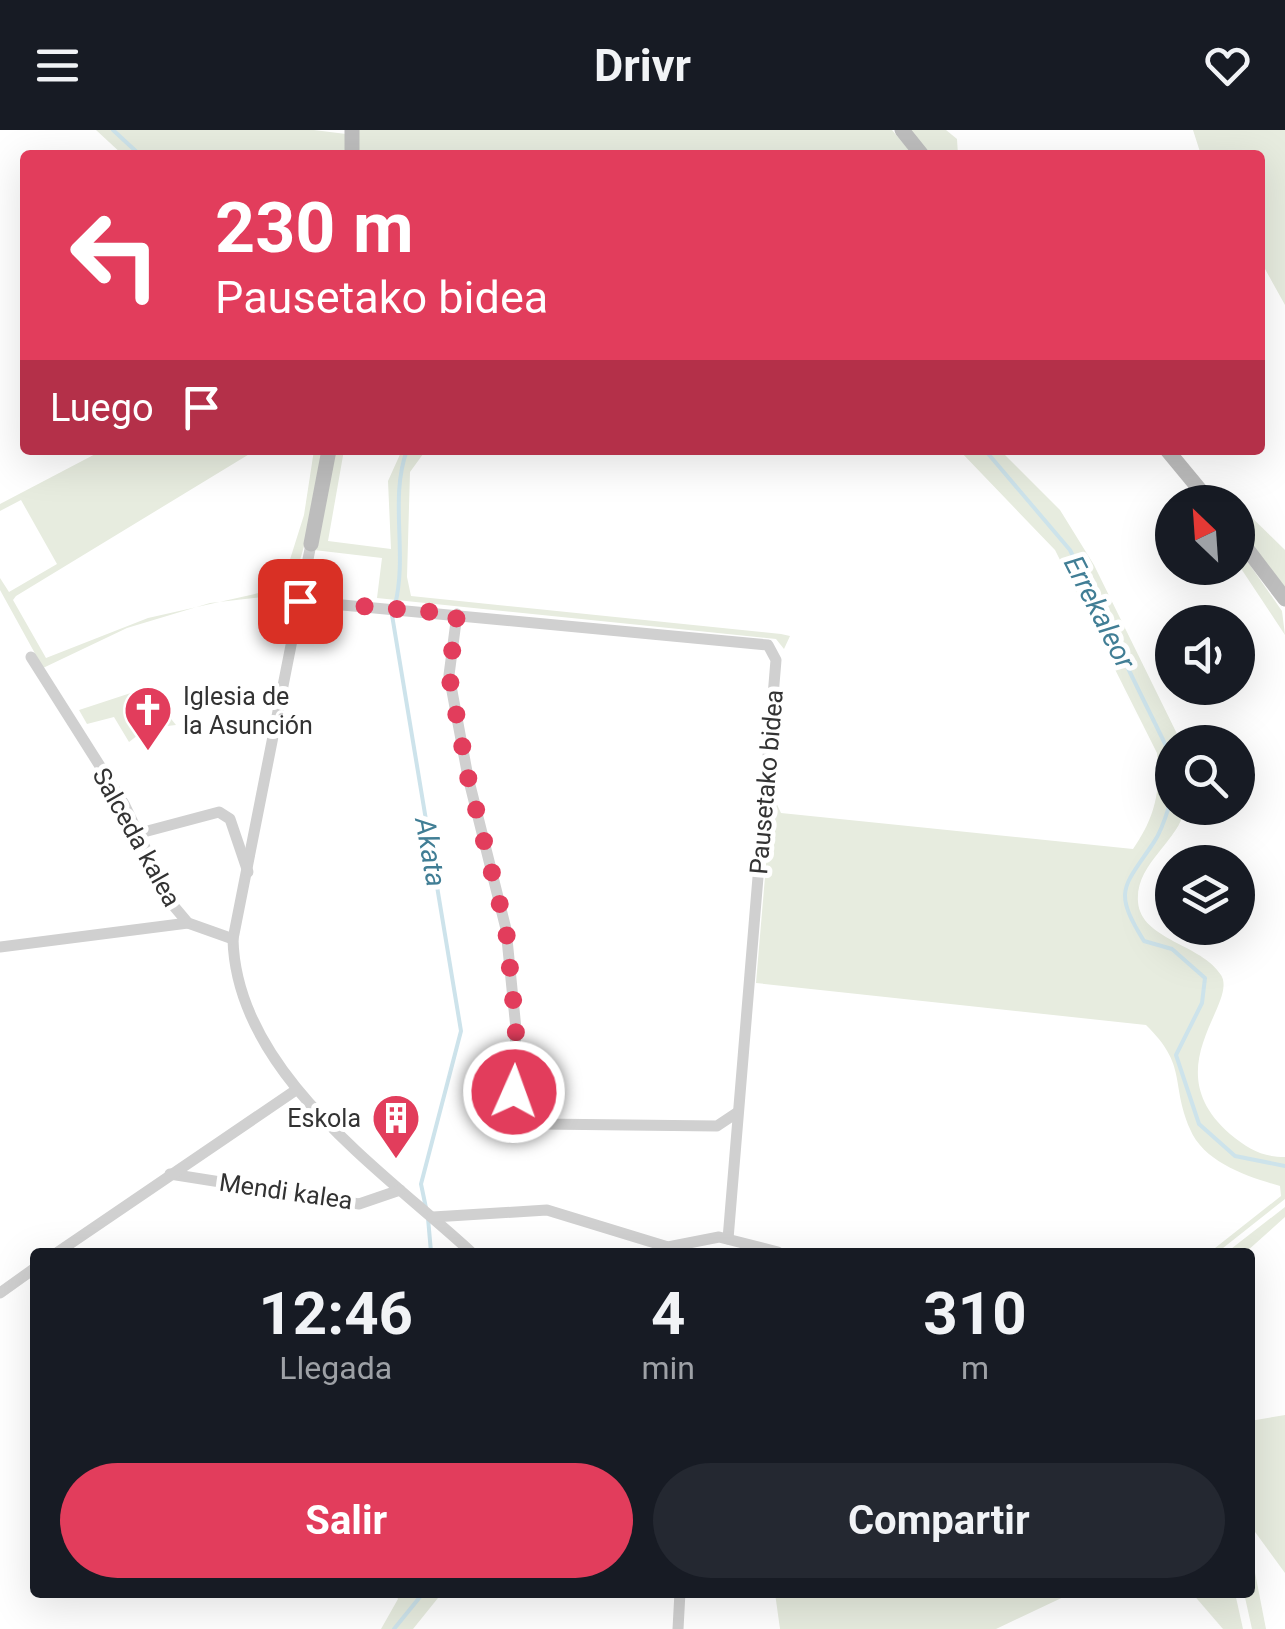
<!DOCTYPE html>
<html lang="es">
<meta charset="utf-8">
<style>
body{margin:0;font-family:Roboto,sans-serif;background:#242831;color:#f1f3f6;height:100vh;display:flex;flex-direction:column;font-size:38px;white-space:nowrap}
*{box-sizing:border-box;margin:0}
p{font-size:32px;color:#9ea1a6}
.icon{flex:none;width:55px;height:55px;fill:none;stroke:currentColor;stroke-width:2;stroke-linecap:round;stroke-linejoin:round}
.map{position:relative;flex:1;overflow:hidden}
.panel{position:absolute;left:30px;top:1118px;width:1225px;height:350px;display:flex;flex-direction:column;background:#171b24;border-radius:10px;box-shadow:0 10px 40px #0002}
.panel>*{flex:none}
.guide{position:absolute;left:20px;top:20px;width:1245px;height:305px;border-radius:10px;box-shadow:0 10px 40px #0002;background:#e23d5c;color:#fff;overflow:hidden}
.needle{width:65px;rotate:335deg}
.buttons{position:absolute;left:1155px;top:355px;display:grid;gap:20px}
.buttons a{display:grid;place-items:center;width:100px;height:100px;border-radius:50%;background:#171b24;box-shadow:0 10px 40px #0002;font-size:50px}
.pin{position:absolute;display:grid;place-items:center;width:85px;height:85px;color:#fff;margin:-42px;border-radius:20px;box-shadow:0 5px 15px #0006}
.me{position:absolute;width:110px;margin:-55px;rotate:2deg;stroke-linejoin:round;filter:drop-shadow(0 0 8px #0008)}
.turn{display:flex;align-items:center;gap:35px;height:210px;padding:0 30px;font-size:45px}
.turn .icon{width:130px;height:130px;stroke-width:2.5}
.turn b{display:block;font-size:70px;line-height:85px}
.then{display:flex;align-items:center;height:95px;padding:0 30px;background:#0003;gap:20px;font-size:38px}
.eta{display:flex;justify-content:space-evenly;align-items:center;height:170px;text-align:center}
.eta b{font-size:60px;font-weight:700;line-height:70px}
.primary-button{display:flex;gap:20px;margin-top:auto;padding:20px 30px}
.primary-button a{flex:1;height:115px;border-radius:60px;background:#e23d5c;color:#fff;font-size:40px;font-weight:700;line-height:115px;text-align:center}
.primary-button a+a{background:#242831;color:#f1f3f6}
header{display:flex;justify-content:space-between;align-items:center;height:130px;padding:0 30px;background:#171b24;font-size:45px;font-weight:700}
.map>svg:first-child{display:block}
.green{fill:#e7ecdf}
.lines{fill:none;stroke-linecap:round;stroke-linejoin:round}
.stream{stroke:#cde3eb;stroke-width:4}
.street{stroke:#d0d0d0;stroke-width:11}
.secondary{stroke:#bdbdbd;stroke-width:15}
.route{stroke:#e23d5c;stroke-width:18;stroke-dasharray:0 32.4}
.labels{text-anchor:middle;stroke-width:10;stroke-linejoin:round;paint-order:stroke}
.poi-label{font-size:25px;fill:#333;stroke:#fff;text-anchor:start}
.street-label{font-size:25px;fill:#333;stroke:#fff}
.water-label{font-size:28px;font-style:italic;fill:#417e95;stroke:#fff}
</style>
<header><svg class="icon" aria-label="menu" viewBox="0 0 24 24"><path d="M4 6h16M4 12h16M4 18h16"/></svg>Drivr<svg class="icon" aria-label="heart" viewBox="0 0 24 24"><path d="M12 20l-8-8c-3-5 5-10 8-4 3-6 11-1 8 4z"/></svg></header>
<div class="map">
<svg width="1285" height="1499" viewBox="0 0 1285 1499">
<rect width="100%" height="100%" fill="#fff"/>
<g class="green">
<polygon points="96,0 314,0 346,4 347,25 123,25"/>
<polygon points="358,0 892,0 913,25 357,25"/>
<polygon points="909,0 946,0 957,9 958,25 929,25"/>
<polygon points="1193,0 1285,0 1285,175 1260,130 1260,25 1201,25"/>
<polygon points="103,320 256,320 16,466 13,470 46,528 148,488 281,458 304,385 314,320 323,320 305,413 290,464 210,473 127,498 43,538 0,460 0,448 9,462 57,434 21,370 0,381 0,374"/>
<polygon points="335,320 344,320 328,411 391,419 388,351 402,320 426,320 410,342 407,447 411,466 781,504 790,506 784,519 776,509 377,468 382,428 314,420"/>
<path d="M959,320H1000L1060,380L1094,435L1181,612H1172V678H1185C1179,712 1135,733 1138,772C1141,810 1202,814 1221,845C1239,874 1154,938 1230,1004C1248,1019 1262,1027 1285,1027V1069L1218,1122H1210L1281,1066L1280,1056C1249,1047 1204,1033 1190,999C1170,952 1188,936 1146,895L756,853L772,664L781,683L1133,719C1155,687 1161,661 1157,623L1055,420Z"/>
<polygon points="1238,374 1285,420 1285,457 1238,399"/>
<polygon points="1238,418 1282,481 1285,505 1238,434"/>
<polygon points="146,558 176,595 159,597 155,592 129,612 114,587 87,594 79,580"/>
<polygon points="1285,1077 1285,1087 1246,1122 1227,1122"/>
<polygon points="1285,1285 1285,1443 1250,1395 1250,1291"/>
<polygon points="1250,1419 1251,1422 1266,1499 1252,1499 1244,1463 1250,1462"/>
<polygon points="395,1463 442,1463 413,1499 381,1499 398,1469"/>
<polygon points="775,1463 775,1462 1072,1463 996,1499 780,1499"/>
<polygon points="1192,1463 1235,1463 1243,1499 1223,1499"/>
</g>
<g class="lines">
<g class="stream">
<polyline points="113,0 140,25"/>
<polyline points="985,320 1070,420 1171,626 1172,665"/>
<path d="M395,475C408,423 389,369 407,320"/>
<polyline points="392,485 461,901 421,1054 426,1078"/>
<path d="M1172,667C1167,682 1163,699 1154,712C1124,757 1112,760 1144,811L1172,819L1205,848L1202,873L1176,925L1199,994L1235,1026L1285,1036"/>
<polyline points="428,1088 431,1122"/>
<polyline points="394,1499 424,1462"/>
</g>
<g class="street">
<path d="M311,414L233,809C236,942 382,1040 471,1122"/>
<polyline points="300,471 768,515 776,530 728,1109"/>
<polyline points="457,484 449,545 468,647 506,799 516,899 513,975 522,987 540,994 717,996 738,982"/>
<polyline points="31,527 124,674 172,774 188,793 233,809"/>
<polyline points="140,703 219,682 230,689 248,742"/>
<polyline points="0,817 188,793"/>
<polyline points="170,1044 359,1074 400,1060"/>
<polyline points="433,1087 547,1080 668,1117 719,1107 778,1122"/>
<polyline points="58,1122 296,960"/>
<polyline points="0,1163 35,1138"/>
<polyline points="678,1499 680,1462"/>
</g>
<g class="secondary">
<polyline points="902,0 922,25"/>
<polyline points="352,25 352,0"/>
<polyline points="1167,320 1210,372"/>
<polyline points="1238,407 1285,469"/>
<polyline points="311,414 329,320"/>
</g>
</g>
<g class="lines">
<polyline class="route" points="300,471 457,484 449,545 468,647 506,799 516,898 514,962"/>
</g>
<defs>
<g id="church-pin" transform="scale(2.5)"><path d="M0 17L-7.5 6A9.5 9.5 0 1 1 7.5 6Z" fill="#e23d5c" stroke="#fff"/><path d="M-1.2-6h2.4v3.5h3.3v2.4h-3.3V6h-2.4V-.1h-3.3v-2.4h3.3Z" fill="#fff"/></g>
<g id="building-pin" transform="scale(2.5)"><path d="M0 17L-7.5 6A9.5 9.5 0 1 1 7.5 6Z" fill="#e23d5c" stroke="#fff"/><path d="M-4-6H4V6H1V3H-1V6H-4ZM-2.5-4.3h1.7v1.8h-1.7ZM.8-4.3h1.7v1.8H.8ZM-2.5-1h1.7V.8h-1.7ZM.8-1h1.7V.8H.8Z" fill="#fff"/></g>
</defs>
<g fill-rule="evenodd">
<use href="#church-pin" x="148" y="580"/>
<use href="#building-pin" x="396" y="988"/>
</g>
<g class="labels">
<g class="poi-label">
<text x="183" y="575">Iglesia de<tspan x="183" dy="29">la Asunción</tspan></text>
<text x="361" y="997" text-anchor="end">Eskola</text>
</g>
<g class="street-label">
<text transform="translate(766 652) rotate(-85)" y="9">Pausetako bidea</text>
<text transform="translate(137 707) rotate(61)" y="9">Salceda kalea</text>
<text transform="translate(286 1061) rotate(8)" y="9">Mendi kalea</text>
</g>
<g class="water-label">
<text transform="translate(1100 482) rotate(63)" y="10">Errekaleor</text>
<text transform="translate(431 722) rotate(80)" y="10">Akata</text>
</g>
</g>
</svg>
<div class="buttons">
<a><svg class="needle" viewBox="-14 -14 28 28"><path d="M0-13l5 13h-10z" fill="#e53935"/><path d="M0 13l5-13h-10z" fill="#9ea1a6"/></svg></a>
<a><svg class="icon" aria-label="sound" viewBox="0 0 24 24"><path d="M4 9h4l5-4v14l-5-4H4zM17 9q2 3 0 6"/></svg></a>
<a><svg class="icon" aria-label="search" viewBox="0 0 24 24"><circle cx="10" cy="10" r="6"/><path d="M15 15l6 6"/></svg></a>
<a><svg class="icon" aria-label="layers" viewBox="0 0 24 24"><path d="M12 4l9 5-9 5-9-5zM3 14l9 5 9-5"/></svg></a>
</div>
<div class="pin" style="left:300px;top:471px;background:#d93025"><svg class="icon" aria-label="arrive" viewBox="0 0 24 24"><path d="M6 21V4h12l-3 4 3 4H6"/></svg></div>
<svg class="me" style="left:514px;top:962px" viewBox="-20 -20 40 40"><circle r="17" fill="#e23d5c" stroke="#fff" stroke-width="3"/><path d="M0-11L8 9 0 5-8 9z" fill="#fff"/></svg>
<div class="guide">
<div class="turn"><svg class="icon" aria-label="left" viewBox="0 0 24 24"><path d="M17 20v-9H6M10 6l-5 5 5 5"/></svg><div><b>230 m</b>Pausetako bidea</div></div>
<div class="then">Luego<svg class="icon" aria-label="arrive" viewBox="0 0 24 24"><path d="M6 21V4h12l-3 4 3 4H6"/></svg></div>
</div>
<section class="panel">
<div class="eta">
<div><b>12:46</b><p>Llegada</p></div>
<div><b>4</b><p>min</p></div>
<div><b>310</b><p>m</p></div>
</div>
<div class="primary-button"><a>Salir</a><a>Compartir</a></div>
</section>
</div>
